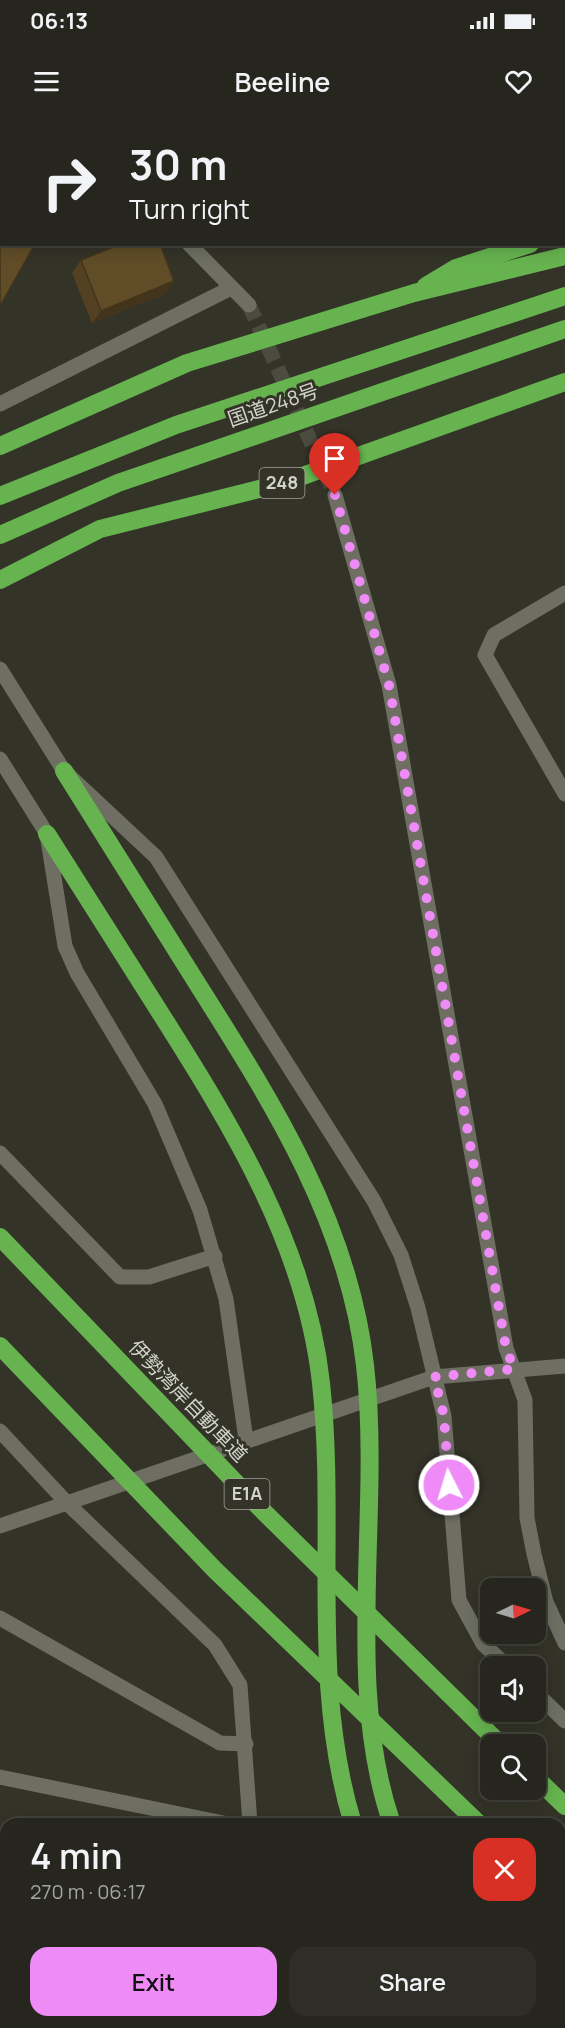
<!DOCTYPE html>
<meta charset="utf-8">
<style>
body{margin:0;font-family:Manrope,"Noto Sans JP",sans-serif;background:#2e2e27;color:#f1f3f6;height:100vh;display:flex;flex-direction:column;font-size:22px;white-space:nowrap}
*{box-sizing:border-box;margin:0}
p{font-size:20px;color:#a4a5a4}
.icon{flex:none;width:33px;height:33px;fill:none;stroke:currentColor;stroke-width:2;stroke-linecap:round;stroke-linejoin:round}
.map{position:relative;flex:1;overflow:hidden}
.side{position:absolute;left:0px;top:1698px;width:566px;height:210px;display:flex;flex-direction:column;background:#26261e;border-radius:18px 18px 0 0;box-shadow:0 3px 15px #0003,0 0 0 2px #42433c}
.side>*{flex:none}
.hud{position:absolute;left:0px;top:0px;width:566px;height:126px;box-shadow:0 3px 15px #0003,0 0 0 2px #42433c;background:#26261e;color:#f1f3f6;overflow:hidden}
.needle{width:39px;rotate:85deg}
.buttons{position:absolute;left:480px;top:1458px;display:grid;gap:12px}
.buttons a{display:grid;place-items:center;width:66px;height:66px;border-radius:12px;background:#26261e;box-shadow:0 3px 15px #0003,0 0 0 2px #42433c;font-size:30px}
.pin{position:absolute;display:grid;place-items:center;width:51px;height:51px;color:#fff;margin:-62px -26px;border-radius:50% 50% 50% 0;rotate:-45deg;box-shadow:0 0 6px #0007}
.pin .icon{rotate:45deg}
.me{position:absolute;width:66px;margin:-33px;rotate:355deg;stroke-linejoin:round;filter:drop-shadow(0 0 4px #0008)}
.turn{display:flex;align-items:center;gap:21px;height:126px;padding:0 30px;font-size:27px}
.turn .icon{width:78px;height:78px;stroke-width:2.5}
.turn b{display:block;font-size:42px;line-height:51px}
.round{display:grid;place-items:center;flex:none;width:63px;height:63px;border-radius:18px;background:#2e2e27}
.headline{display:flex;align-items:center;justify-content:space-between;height:102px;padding:0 30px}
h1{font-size:36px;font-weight:600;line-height:45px}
.action{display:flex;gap:12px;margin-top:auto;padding:12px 30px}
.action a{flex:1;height:69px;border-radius:18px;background:#ef8bf7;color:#111;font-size:24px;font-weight:600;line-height:69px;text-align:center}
.action a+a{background:#2e2e27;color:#f1f3f6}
.status{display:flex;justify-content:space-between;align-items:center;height:42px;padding:0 30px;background:#26261e;direction:ltr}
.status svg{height:16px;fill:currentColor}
header{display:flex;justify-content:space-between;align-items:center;height:78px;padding:0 30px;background:#26261e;font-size:27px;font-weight:600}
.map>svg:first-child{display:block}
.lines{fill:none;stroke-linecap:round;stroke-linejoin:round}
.minor-tunnel{stroke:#4b4b40;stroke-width:15;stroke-dasharray:15 8;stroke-linecap:butt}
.minor{stroke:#6e6f62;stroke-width:15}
.highway{stroke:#66b34f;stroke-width:18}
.wall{fill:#534122}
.shaded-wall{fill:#43351b}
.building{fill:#604c27;stroke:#43351b;stroke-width:1.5}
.route{stroke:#ef8bf7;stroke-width:10;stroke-dasharray:0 18}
.labels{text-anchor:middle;stroke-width:6;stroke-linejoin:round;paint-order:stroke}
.shield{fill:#333328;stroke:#a2a39a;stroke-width:1.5}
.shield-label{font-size:18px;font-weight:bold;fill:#d2d3cb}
.street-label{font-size:20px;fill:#d2d3cb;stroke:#333328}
</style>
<div class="status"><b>06:13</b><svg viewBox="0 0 49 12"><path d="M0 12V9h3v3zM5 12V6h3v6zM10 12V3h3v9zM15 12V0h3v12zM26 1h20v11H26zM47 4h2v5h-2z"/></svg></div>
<header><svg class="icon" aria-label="menu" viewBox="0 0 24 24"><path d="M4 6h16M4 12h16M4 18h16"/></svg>Beeline<svg class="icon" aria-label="heart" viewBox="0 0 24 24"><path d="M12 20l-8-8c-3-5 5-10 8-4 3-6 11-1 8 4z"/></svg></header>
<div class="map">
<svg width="565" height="1908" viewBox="0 0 565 1908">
<rect width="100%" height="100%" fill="#333328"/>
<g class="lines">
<polyline class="minor-tunnel" points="249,185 335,375"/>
<g class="minor">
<polyline points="67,0 68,2"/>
<polyline points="189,124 249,185"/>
<polyline points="0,284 231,168"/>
<polyline points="335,375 389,565 506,1228 525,1280 527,1398 534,1434 546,1482 565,1523"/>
<polyline points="565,473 494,515 485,535 565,674"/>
<polyline points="0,549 64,651 156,737 374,1081 401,1135 418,1188 444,1296 459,1480 483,1524 507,1546"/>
<polyline points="0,639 47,714 65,826 77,853 155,984 200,1090 226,1179 246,1320"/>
<polyline points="0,1033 120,1157 149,1157 215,1136"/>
<polyline points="0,1311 68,1384 215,1525 240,1565 250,1704"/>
<polyline points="0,1406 434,1257 565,1246"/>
<polyline points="0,1498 220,1623 246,1624"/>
<polyline points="536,1573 565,1601"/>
<polyline points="0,1657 228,1704"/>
</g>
<g class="highway">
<polyline points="564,114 565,114"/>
<polyline points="426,166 456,148 530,124"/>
<polyline points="0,326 187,243 414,173 565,136"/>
<polyline points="0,376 176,305 565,176"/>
<polyline points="0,415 118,363 565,209"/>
<polyline points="0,460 100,409 283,363 565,262"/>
<path d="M64,651C109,723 155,795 200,868C274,985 349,1104 365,1245C382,1393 343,1563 392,1704"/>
<path d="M47,714C85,774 123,834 161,894C233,1008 306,1126 321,1263C337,1410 309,1561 353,1704"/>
<polyline points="0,1117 264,1392 500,1624"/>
<polyline points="0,1226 215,1450 479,1704"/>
<polyline points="536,1658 565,1686"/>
<polyline points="560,1779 565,1784"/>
<polyline points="447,1902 452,1908"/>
<polyline points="495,1902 500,1908"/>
</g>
</g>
<g class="wall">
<polygon points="223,0 266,0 267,2 225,2"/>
<polygon points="302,0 366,0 365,2 304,2"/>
<polygon points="552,0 565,0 565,15 564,15 564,2 553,2"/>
<polygon points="81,140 165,174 92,203 72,153"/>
</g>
<polygon class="shaded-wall" points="174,161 165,174 92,203 101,191"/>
<g class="building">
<polygon points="238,0 266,0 267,2 239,2"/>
<polygon points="319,0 365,0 363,2 321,2"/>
<polygon points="0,8 2,9 2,124 35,124 0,186"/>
<polygon points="565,20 565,46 564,46 564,21"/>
<polygon points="121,124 160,124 174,161 101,191 81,140"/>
<polygon points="100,1904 124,1908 99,1908"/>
</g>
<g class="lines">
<polyline class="route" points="335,375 389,565 506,1228 514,1249 434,1257 444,1296 449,1365"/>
</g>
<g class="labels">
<g class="shield">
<rect x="259.5" y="348" width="45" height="30" rx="4.5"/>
<rect x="224.5" y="1359" width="45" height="30" rx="4.5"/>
</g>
<g class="shield-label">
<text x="282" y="369">248</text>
<text x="247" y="1380">E1A</text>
</g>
<g class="street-label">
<text transform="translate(273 285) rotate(-19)" y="7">国道248号</text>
<text transform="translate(188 1281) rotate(46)" y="7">伊勢湾岸自動車道</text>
</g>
</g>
</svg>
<div class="buttons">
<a><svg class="needle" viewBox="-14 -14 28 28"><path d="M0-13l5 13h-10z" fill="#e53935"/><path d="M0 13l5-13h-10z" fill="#a4a5a4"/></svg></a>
<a><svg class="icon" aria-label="sound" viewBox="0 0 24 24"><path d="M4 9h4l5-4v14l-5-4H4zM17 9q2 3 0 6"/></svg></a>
<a><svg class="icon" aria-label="search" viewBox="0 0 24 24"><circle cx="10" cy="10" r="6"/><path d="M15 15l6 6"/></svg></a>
</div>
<div class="pin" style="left:335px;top:375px;background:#d93025"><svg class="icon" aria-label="arrive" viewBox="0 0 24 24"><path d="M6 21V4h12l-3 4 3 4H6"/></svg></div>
<svg class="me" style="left:449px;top:1365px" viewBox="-20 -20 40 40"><circle r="17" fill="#ef8bf7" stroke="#fff" stroke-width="3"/><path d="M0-11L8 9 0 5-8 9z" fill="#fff"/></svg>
<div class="hud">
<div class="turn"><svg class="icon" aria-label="right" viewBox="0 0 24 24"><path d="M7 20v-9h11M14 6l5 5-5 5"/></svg><div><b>30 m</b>Turn right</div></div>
</div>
<section class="side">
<div class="headline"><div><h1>4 min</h1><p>270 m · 06:17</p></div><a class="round" style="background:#d93025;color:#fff"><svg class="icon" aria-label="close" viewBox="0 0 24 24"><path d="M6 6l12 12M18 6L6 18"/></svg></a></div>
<div class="action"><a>Exit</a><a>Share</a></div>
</section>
</div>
